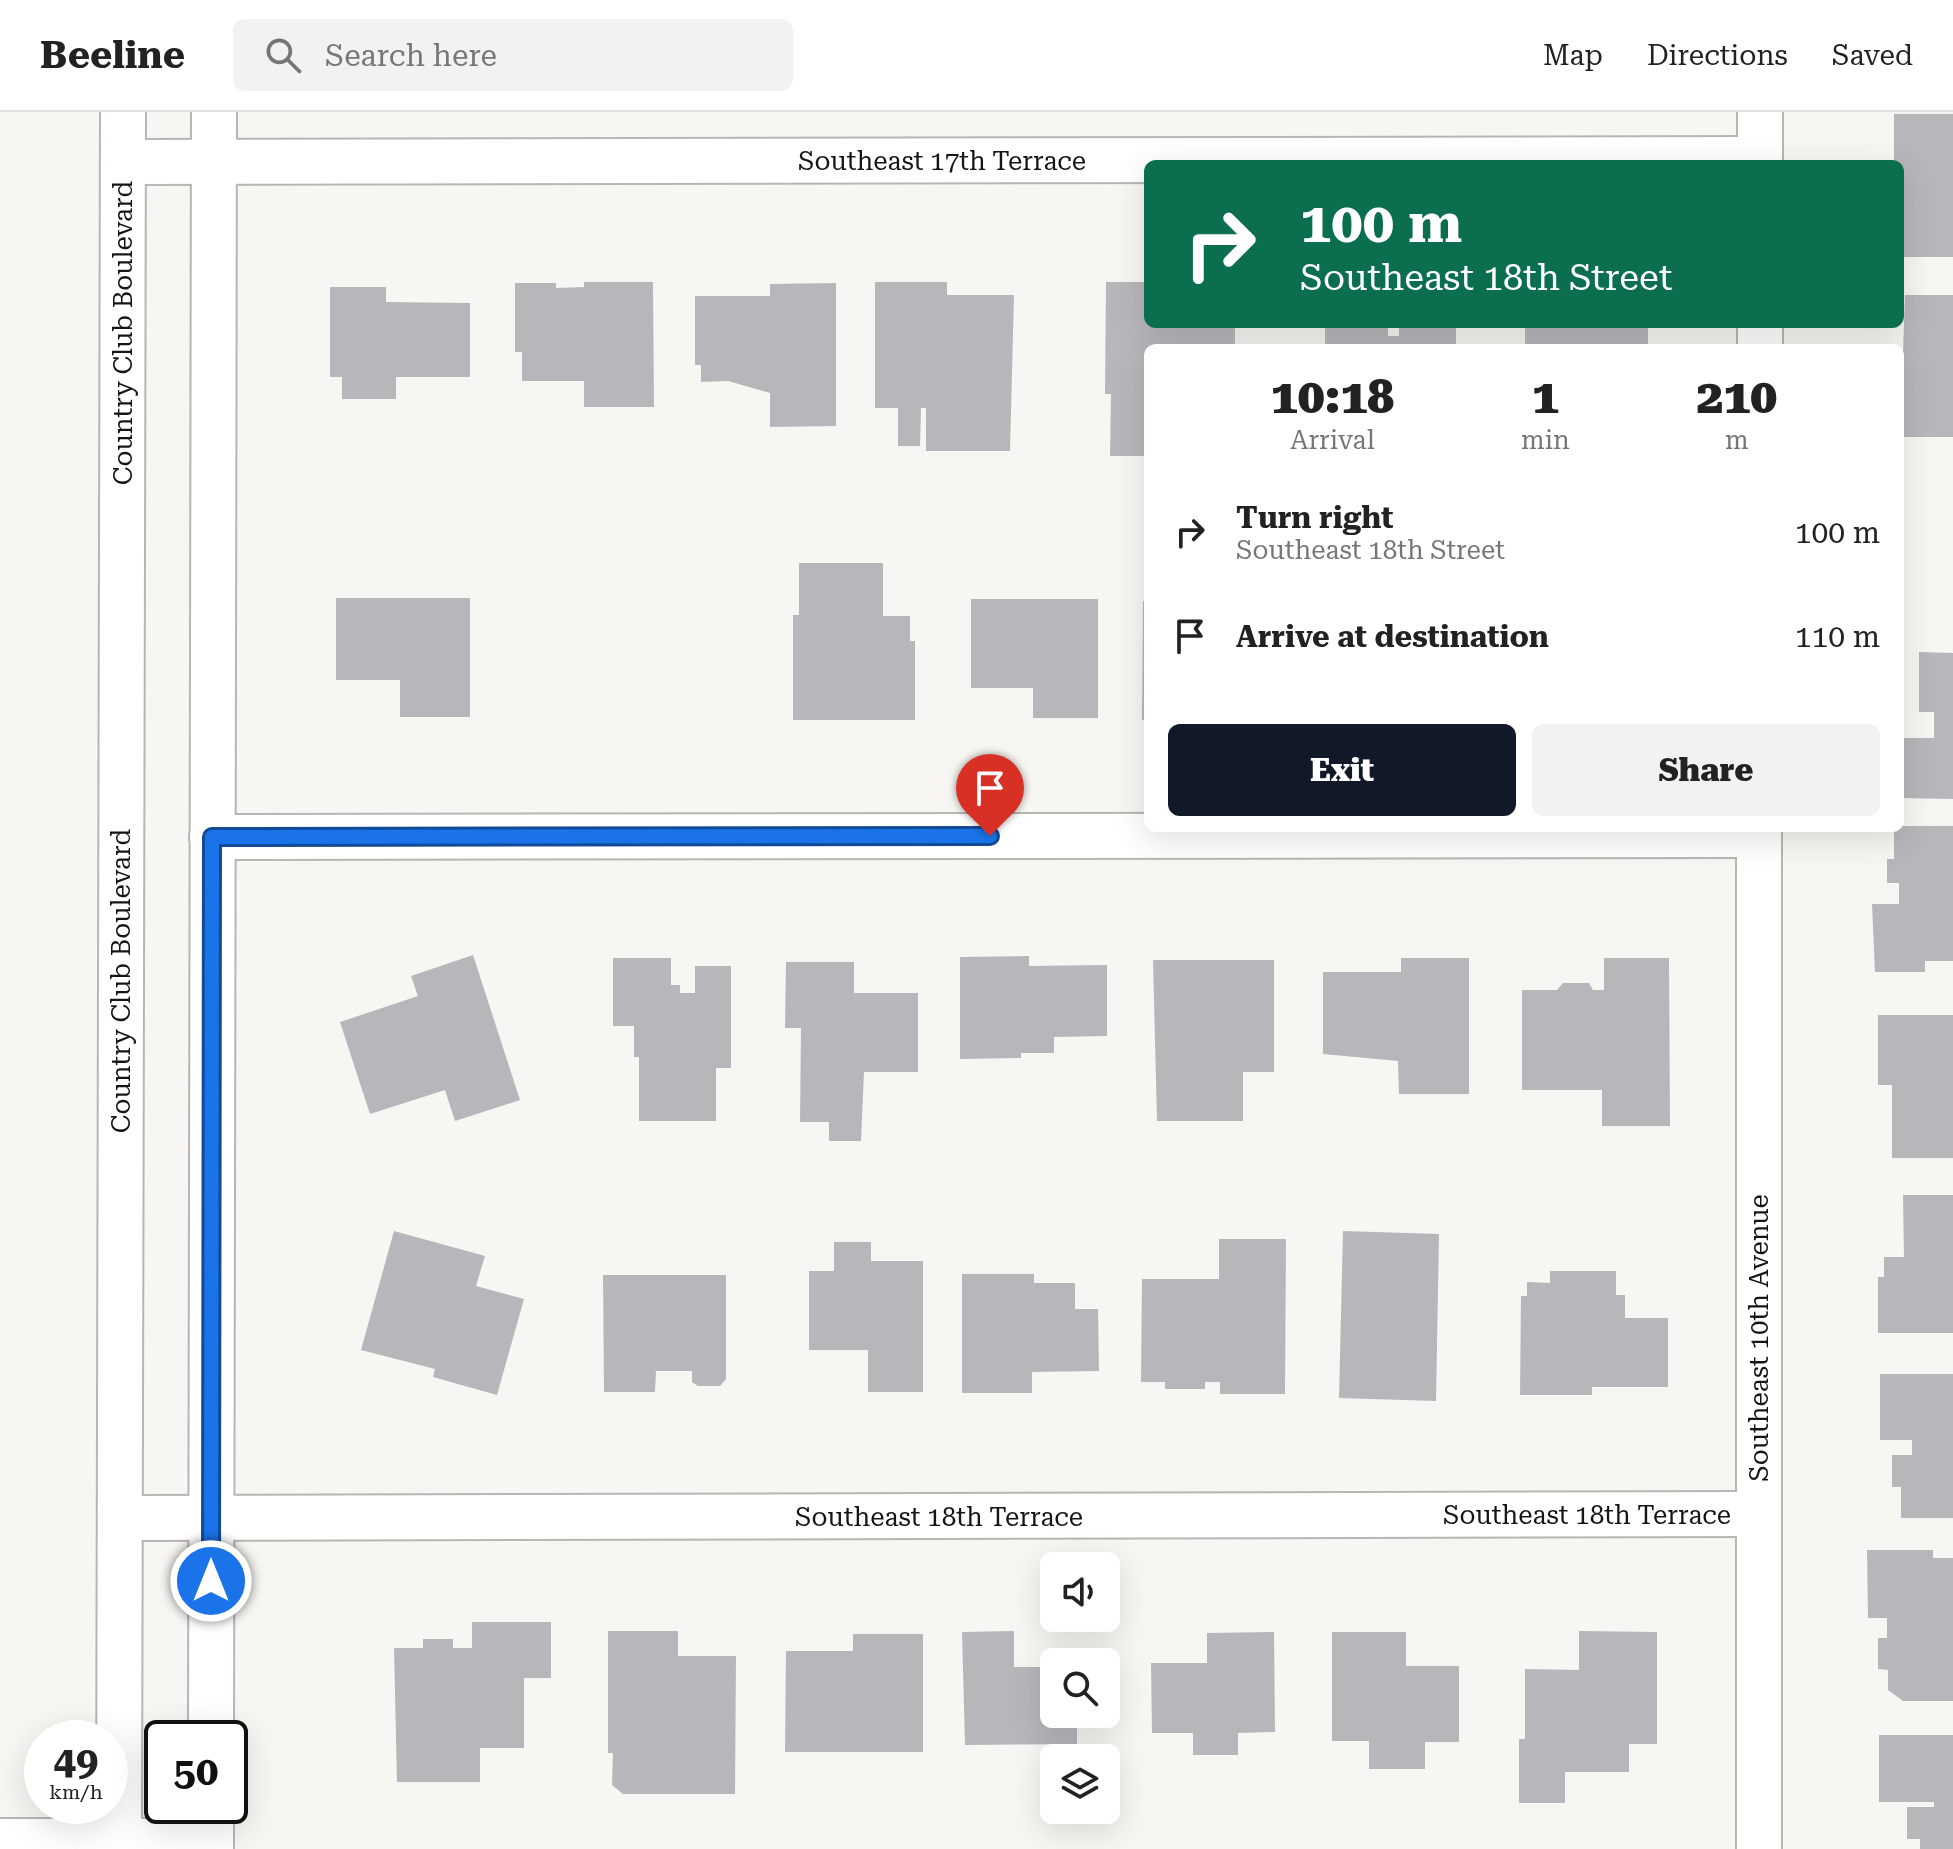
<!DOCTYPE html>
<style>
body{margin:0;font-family:"Roboto Serif",serif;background:#f2f2f2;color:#222;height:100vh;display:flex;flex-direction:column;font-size:30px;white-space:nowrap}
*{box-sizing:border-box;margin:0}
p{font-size:26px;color:#767676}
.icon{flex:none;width:44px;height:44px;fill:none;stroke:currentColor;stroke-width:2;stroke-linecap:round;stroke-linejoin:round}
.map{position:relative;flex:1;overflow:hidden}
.details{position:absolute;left:1144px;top:232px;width:760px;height:488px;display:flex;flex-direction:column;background:#fff;border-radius:12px;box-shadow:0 8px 32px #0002}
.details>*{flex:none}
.hud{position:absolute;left:1144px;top:48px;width:760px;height:168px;border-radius:12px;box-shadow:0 8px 32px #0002;background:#0b6e4f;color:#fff;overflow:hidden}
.controls{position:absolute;left:1040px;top:1440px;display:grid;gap:16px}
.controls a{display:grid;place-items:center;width:80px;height:80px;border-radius:12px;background:#fff;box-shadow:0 8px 32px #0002;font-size:40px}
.speed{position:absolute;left:24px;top:1608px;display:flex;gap:16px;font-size:40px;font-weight:700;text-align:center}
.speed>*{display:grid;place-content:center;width:104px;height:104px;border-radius:50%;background:#fff;box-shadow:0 8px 32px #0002;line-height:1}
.speed small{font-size:20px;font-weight:400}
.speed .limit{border:4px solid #111;border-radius:12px;background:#fff;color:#111}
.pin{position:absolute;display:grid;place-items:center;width:68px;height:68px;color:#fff;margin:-82px -34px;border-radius:50% 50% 50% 0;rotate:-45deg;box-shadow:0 0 8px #0007}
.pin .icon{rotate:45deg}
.me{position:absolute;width:88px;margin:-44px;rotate:0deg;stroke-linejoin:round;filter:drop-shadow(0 0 6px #0008)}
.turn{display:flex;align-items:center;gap:28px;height:168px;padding:0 24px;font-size:36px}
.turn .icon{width:104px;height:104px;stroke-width:2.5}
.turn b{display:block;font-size:56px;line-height:68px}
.eta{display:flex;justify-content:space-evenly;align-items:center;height:136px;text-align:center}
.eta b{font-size:48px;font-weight:800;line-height:56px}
.cta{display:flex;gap:16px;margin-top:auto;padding:16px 24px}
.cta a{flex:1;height:92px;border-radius:12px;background:#111827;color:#fff;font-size:32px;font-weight:800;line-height:92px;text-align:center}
.cta a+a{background:#f2f2f2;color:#222}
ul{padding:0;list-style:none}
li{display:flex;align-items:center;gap:24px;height:104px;padding:0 24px}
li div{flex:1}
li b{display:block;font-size:30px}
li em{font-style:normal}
header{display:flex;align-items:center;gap:48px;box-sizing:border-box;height:112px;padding:0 40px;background:#fff;border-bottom:2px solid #e0e0e0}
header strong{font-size:38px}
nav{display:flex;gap:44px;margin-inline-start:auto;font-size:28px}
.search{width:560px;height:72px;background:#f2f2f2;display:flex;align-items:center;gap:20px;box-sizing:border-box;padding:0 28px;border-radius:12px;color:#767676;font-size:30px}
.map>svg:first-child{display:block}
.building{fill:#b8b6ba}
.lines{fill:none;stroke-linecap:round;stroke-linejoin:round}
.minor-casing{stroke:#b7b6b2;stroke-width:48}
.major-casing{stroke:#b7b6b2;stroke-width:48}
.minor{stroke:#fff;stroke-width:44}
.major{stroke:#fff;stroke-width:44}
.route-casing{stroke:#114b97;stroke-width:20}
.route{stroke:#1a73e8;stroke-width:14}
.labels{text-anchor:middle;stroke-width:7;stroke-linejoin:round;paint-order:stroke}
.street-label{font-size:26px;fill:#151513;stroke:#fff}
</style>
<header>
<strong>Beeline</strong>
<div class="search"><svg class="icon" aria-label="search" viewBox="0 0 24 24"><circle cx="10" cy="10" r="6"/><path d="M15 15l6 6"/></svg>Search here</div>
<nav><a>Map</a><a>Directions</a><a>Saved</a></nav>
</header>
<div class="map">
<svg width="1953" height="1737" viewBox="0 0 1953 1737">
<rect width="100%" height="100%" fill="#f7f6f2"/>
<g class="building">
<polygon points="1894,2 1953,2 1953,145 1900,145 1900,52 1894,52"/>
<polygon points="584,170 653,170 654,295 584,295 584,269 522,269 522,240 515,240 515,171 556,171 556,176 584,175"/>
<polygon points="875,170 947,170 947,183 1014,183 1010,339 926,339 926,296 921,296 920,334 898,334 898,296 875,296"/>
<polygon points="1106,170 1148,170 1148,212 1235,216 1235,236 1148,236 1148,344 1110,344 1111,282 1105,282"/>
<polygon points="836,171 836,314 770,315 770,281 728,269 701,270 701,253 695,253 695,184 770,184 770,172"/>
<polygon points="330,175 386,175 386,190 470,191 470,265 396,265 396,287 342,287 342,265 330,265"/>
<polygon points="1905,183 1953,183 1953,325 1900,325"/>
<polygon points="1325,212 1388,212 1388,224 1399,224 1399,212 1456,212 1456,236 1325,236"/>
<rect x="1525" y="212" width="123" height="24"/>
<polygon points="799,451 883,451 883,504 910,504 910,529 915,529 915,608 793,608 793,503 799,503"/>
<polygon points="336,486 470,486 470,605 400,605 400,568 336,568"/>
<polygon points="971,487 1098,487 1098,606 1033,606 1033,576 971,576"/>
<polygon points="1143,489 1148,489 1148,608 1142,608"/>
<polygon points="1919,540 1953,541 1953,687 1900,686 1900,626 1934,626 1934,600 1919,600"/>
<polygon points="1900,714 1953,714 1953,849 1925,849 1925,860 1875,860 1872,792 1899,792 1899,771 1887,771 1887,747 1894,747 1894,716"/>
<polygon points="473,843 520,988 455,1009 445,978 370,1002 340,910 418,884 411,864"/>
<polygon points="1029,844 1029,854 1107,853 1107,924 1054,925 1054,941 1021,941 1021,946 960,947 960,845"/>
<polygon points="613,846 671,846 671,873 680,873 680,881 695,881 695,854 731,854 731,956 716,956 716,1009 639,1009 639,945 634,945 634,914 613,914"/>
<polygon points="1401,846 1469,846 1469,982 1399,982 1398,949 1323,942 1323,860 1401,860"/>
<polygon points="1604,846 1669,846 1670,1014 1602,1014 1602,978 1522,978 1522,878 1557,878 1563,871 1589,871 1593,878 1604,878"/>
<polygon points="1153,848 1274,848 1274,960 1243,960 1243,1009 1157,1009"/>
<polygon points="786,850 854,850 854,881 918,881 918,960 864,960 861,1029 829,1029 829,1010 800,1010 801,916 785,916"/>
<polygon points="1878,903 1953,903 1953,1046 1892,1046 1892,973 1878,973"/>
<polygon points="1903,1083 1953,1083 1953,1221 1878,1221 1878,1165 1884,1165 1884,1145 1904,1145"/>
<polygon points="394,1119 485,1144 476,1174 524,1187 497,1283 433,1265 435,1257 361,1238"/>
<polygon points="1343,1119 1439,1122 1436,1289 1339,1286"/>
<polygon points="1219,1127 1286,1127 1285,1282 1220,1282 1220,1270 1205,1270 1205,1277 1165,1277 1165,1270 1141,1270 1142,1167 1219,1167"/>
<polygon points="834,1130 871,1130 871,1149 923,1149 923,1280 868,1280 868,1238 809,1238 809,1159 834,1159"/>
<polygon points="1550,1159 1616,1159 1616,1183 1625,1183 1625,1206 1668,1206 1668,1275 1592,1275 1592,1283 1520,1283 1521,1184 1527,1184 1527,1170 1550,1171"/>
<polygon points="962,1162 1034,1162 1034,1171 1075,1171 1075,1197 1098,1197 1099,1259 1032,1260 1032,1281 962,1281"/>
<polygon points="603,1163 726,1163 726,1267 720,1274 698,1274 692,1270 692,1259 656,1259 655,1280 604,1280"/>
<polygon points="1880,1262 1953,1262 1953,1406 1901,1406 1901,1375 1892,1375 1892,1343 1912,1343 1912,1328 1880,1328"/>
<polygon points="1867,1438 1933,1438 1933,1446 1953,1446 1953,1589 1903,1589 1888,1578 1888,1558 1878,1557 1878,1526 1887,1526 1887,1506 1868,1506"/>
<polygon points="472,1510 551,1510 551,1566 524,1566 524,1636 480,1636 480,1670 397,1670 394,1536 423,1536 423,1527 453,1527 453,1536 472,1536"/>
<polygon points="608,1519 678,1519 678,1544 736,1544 735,1682 623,1682 612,1673 613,1641 608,1641"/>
<polygon points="1014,1519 1014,1555 1054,1555 1054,1602 1077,1602 1077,1632 965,1633 962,1520"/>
<polygon points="1579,1519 1657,1520 1657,1632 1629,1632 1629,1660 1565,1660 1565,1691 1519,1691 1519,1627 1525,1627 1525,1557 1579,1558"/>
<polygon points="1274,1520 1275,1620 1238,1621 1238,1643 1193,1643 1193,1621 1152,1621 1151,1551 1207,1551 1207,1521"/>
<polygon points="1332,1520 1406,1520 1406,1554 1459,1554 1459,1630 1425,1630 1425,1657 1369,1657 1369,1629 1332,1629"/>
<polygon points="853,1522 923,1522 923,1640 785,1640 786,1539 853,1539"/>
<polygon points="1879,1623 1953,1623 1953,1737 1920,1737 1920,1727 1907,1727 1907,1695 1934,1695 1934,1690 1879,1690"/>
</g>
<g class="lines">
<g class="minor-casing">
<g id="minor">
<polyline points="1760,0 1760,52"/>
<polyline points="123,50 1760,47"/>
<polyline points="1760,212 1760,236"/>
<polyline points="212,725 1759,723"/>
<polyline points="120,1406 1759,1402"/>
<polyline points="0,1729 211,1729"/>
<polyline points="1759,1737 1759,716"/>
</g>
</g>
<g class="major-casing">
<g id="major">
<polyline points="211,1626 214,0"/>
<polyline points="119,1737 123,0"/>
<polyline points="211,1737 211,1694"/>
</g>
</g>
<use href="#minor" class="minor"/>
<use href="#major" class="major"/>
</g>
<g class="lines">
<g class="route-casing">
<polyline id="route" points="211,1469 212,725 990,724"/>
</g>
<use href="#route" class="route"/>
</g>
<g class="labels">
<g class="street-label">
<text x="942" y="58">Southeast 17th Terrace</text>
<text transform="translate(123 221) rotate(-90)" y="9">Country Club Boulevard</text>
<text transform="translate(121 869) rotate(-90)" y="9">Country Club Boulevard</text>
<text transform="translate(1759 1226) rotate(-90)" y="9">Southeast 10th Avenue</text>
<text x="1587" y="1412">Southeast 18th Terrace</text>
<text x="939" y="1414">Southeast 18th Terrace</text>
</g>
</g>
</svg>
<div class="controls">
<a><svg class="icon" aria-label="sound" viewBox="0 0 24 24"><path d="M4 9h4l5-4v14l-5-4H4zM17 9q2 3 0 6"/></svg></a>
<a><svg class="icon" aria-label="search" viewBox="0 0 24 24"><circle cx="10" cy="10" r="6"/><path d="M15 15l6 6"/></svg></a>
<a><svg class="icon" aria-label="layers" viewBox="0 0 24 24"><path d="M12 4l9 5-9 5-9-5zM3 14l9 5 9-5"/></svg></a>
</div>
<div class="speed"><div>49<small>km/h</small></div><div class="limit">50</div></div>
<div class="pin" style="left:990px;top:724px;background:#d93025"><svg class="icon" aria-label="arrive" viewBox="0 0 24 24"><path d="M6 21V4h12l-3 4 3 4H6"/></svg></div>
<svg class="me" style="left:211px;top:1469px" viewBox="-20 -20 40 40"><circle r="17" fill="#1a73e8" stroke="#fff" stroke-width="3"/><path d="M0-11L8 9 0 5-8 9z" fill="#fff"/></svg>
<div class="hud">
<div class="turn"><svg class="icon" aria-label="right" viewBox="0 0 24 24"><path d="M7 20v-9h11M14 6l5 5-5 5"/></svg><div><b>100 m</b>Southeast 18th Street</div></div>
</div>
<section class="details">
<div class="eta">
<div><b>10:18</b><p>Arrival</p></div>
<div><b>1</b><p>min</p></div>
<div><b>210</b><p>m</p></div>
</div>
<ul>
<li><svg class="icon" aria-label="right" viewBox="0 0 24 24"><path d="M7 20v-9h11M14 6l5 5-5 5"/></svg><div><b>Turn right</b><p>Southeast 18th Street</p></div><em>100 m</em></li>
<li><svg class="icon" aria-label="arrive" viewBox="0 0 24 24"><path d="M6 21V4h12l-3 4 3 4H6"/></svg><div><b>Arrive at destination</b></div><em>110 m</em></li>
</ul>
<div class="cta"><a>Exit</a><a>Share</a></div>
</section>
</div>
